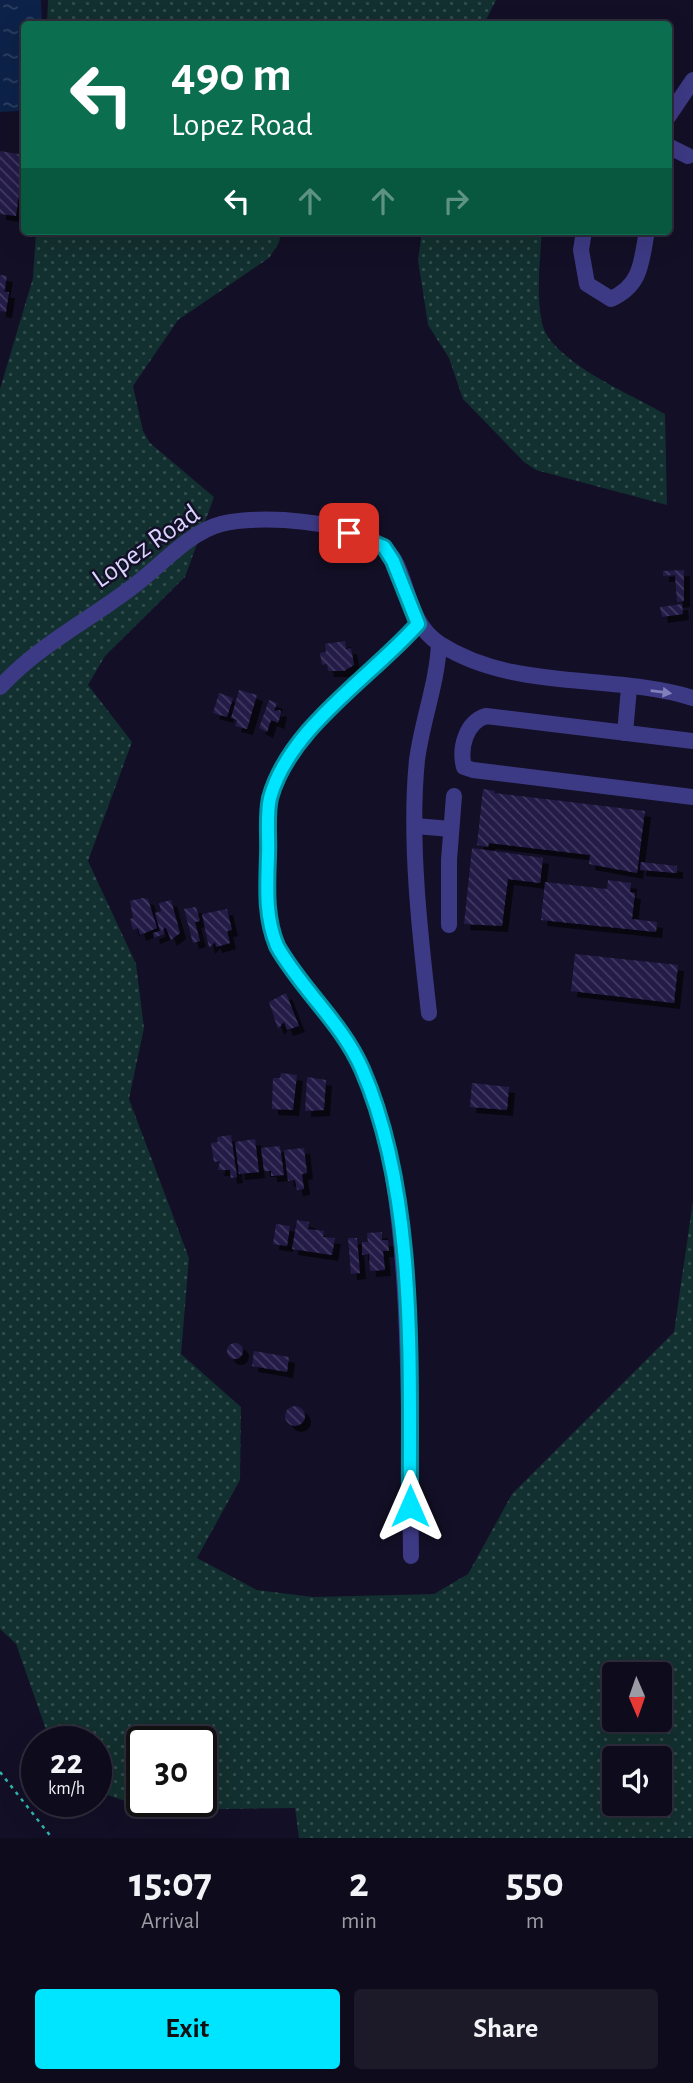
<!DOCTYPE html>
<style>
body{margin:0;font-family:"Alegreya Sans",sans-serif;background:#1c1929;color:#f1f3f6;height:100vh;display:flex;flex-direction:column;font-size:26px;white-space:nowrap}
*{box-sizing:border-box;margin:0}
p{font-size:23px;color:#9b9ba3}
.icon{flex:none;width:38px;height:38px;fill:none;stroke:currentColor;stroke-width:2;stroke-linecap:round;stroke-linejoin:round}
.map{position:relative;height:1838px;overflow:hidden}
.sheet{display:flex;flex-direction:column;background:#0e0b1c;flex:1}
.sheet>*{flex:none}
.top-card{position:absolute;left:21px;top:21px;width:651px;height:214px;border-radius:7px;box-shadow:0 7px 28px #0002,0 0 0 2px #2e2b3b;background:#0b6e4f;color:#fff;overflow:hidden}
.needle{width:46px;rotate:178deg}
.fabs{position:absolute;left:602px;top:1662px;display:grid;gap:14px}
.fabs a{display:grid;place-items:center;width:70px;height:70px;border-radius:7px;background:#0e0b1c;box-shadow:0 7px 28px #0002,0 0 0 2px #2e2b3b;font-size:35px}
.speed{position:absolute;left:21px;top:1726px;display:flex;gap:14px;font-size:35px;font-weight:700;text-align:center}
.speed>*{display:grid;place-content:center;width:91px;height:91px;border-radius:50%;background:#0e0b1c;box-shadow:0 7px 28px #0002,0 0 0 2px #2e2b3b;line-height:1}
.speed small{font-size:18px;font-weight:400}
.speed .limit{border:4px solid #111;border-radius:10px;background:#fff;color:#111}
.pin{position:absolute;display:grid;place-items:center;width:60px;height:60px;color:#fff;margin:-30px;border-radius:14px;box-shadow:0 4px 10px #0006}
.me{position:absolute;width:77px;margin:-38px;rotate:0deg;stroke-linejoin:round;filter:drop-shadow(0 0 5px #0008)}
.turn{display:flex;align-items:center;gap:24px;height:147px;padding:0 35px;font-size:32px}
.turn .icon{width:91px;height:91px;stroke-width:2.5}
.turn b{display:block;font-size:49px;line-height:60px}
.lanes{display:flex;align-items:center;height:66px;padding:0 35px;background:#0003;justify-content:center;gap:35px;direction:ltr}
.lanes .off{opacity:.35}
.eta{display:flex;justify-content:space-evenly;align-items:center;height:119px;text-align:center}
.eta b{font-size:42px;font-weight:700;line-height:49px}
.action{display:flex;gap:14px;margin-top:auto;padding:14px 35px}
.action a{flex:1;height:80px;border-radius:7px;background:#00e5ff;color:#111;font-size:28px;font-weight:700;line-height:80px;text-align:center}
.action a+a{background:#1c1929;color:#f1f3f6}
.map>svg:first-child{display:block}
.green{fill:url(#green-dots);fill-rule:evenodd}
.water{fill:url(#water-ripples)}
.building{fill:url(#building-back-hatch);filter:url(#shadow)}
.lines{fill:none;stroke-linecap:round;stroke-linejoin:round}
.path{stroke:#2fb8b0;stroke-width:2.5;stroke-dasharray:3.5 5;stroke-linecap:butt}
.minor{stroke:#3d3a85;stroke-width:16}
.oneway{fill:#837fbc}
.route-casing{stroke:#0095a6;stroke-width:18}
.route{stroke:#00e5ff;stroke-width:12}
.labels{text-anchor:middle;stroke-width:5;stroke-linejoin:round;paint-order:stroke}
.street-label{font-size:28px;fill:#d9d4ff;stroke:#130f26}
</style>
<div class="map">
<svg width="693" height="1838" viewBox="0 0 693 1838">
<defs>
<pattern id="green-dots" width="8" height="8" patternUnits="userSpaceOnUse" patternTransform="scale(1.75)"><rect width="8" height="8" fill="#12302f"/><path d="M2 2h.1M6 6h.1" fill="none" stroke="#344d4e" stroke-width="1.8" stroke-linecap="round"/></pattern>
<pattern id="water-ripples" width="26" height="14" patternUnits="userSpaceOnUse" patternTransform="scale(1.75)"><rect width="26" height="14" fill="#0c2248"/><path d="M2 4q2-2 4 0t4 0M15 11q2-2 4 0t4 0" fill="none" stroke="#2f4163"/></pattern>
<pattern id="building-back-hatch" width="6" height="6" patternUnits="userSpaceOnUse" patternTransform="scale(1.75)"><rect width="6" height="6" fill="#241b47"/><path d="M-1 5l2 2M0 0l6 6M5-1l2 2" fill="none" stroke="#433b63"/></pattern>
<filter id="shadow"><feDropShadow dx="6" dy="6" stdDeviation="0" flood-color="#0009"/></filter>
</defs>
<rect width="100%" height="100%" fill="#130f26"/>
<g class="green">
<polygon points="48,0 496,0 484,24 47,24"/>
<path d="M36,231H281L279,243L269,258L178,320L133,386L143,431L150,443L214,497L185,577L105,656L88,685L132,742L88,861L136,964L144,1028L129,1099L189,1258L181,1354L241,1407L240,1480L197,1558L257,1590L313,1597L434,1594L468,1574L512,1494L674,1332L693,1201V1838H299L295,1808L151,1810L96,1791V1741H50L16,1644L0,1629V389L33,278ZM614,1675H660V1720H614ZM142,1741H201V1801H142ZM614,1759H660V1804H614Z"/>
<path d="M422,231H542C540,259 536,295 542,323C550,361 633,395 665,414L667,505L536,470L524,462L463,399L449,358L428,325L418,260Z"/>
</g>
<polygon class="water" points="0,0 41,0 42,24 24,24 24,103 18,111 0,112"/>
<g class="building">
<polygon points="0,151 24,155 16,216 0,214"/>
<polygon points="0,275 7,276 4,292 9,292 6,312 0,311"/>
<polygon points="684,570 684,601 677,602 675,575 663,576 663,571"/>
<polygon points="682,604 683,614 662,617 660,607"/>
<polygon points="345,641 346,649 351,648 354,665 344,671 328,671 327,664 322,665 320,653 326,652 325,644"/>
<polygon points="239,690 257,695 247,729 235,726 237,720 231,718"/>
<polygon points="219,693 233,698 227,717 213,713"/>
<polygon points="269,700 277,703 274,711 280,710 281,713 278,723 271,720 267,732 259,728"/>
<polygon points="483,789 495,791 494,793 645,811 637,873 589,864 590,855 489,843 488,847 477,845"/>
<polygon points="472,848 543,858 540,883 508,879 502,926 464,924"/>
<polygon points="641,862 677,866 677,873 640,870"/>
<polygon points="608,880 631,883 630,892 635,893 632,919 657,922 656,932 541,920 545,882 607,889"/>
<polygon points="142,898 148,899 157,928 140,935 138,928 133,930 130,919 133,918 130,901"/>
<polygon points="171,900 180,933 171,940 166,928 163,929 164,934 154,938 153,933 160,931 155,913 161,911 159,903"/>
<polygon points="196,907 200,921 195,922 200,941 193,943 184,909"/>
<polygon points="227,909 232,930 227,931 230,943 216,947 215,942 209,948 202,914"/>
<polygon points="575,954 678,965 674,1003 571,991"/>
<polygon points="286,993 299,1026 287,1030 284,1022 278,1029 269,1002"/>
<polygon points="281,1073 297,1075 293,1110 272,1109 273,1078 280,1078"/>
<polygon points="307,1077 326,1080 324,1110 305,1111"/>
<polygon points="472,1083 509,1087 507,1110 470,1107"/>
<polygon points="231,1135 237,1177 231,1178 230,1170 218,1170 220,1161 214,1162 211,1143 218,1142 217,1137"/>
<polygon points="255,1139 259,1172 239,1174 235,1142"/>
<polygon points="280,1146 284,1175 271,1176 271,1171 264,1171 261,1148"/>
<polygon points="304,1148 307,1173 302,1174 304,1189 297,1190 295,1180 288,1181 284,1150"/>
<polygon points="297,1220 309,1222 308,1229 324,1231 323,1237 335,1238 332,1255 292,1249"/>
<polygon points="276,1224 290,1226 287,1246 273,1244"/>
<polygon points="382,1232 382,1240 388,1240 389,1251 383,1251 385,1270 370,1271 369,1254 362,1255 362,1242 368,1242 367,1233"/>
<polygon points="348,1238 357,1238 360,1273 351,1274"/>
<circle cx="235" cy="1351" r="8"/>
<polygon points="254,1351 289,1357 287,1372 252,1366"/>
<circle cx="295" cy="1416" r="10"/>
</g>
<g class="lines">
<polyline class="path" points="0,1772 52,1838"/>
<g class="minor">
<polyline points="668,117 693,80"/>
<polyline points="668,146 688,156"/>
<path d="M584,231L581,250L587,284L611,299C642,285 641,262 647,231"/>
<path d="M0,687C39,645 86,622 131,588C159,568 187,533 221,524C261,514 348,521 382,546C410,566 402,620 440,644C515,692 612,673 693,698"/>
<polyline points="625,733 629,688"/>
<path d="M693,741L486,716C466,722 459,748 464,767L473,770L693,797"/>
<polyline points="415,826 451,829"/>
<polyline points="449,925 449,860 454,796"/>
<path d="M429,1013C420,935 409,839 417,760C422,721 437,684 439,644"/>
<path d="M411,1556C410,1467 410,1379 405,1291C400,1216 393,1138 361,1068C341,1023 301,989 277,946C265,917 268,888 268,857C268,838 266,816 270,798C289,728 371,676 418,624"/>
</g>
</g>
<defs><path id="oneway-solid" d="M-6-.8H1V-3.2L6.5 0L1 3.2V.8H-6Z" transform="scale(1.75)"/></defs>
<use class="oneway" href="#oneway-solid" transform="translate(661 692) rotate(7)"/>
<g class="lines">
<g class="route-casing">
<path id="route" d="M349,533L384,547L393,561L418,624C371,677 289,728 270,798C266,816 269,838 268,856C267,888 265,917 277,946C301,989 342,1023 362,1069C418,1197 409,1368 410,1506"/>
</g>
<use href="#route" class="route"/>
</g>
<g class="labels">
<g class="street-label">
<text transform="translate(145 545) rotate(-35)" y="10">Lopez Road</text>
</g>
</g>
</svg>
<div class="fabs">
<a><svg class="needle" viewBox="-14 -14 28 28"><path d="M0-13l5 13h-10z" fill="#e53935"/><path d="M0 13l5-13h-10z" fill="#9b9ba3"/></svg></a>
<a><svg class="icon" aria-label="sound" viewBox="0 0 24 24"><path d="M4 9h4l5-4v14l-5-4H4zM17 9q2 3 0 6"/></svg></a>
</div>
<div class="speed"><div>22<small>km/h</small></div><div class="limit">30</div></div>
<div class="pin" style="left:349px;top:533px;background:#d93025"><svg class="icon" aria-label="arrive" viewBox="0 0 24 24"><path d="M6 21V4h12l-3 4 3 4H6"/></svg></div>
<svg class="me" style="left:410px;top:1506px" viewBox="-20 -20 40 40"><path d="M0-17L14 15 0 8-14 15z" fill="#00e5ff" stroke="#fff" stroke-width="4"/></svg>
<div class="top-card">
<div class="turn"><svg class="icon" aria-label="left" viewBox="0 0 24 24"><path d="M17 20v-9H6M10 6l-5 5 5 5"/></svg><div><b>490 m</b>Lopez Road</div></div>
<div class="lanes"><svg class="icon" aria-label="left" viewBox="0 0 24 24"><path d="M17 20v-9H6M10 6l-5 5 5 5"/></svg><svg class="icon off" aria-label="ahead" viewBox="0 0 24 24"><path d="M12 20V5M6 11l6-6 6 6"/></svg><svg class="icon off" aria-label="ahead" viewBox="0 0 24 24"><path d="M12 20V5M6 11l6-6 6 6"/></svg><svg class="icon off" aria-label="right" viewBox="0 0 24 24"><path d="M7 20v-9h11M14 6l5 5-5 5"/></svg></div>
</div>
</div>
<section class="sheet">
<div class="eta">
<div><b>15:07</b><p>Arrival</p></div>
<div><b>2</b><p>min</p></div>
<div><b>550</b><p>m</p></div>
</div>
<div class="action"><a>Exit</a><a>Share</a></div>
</section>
